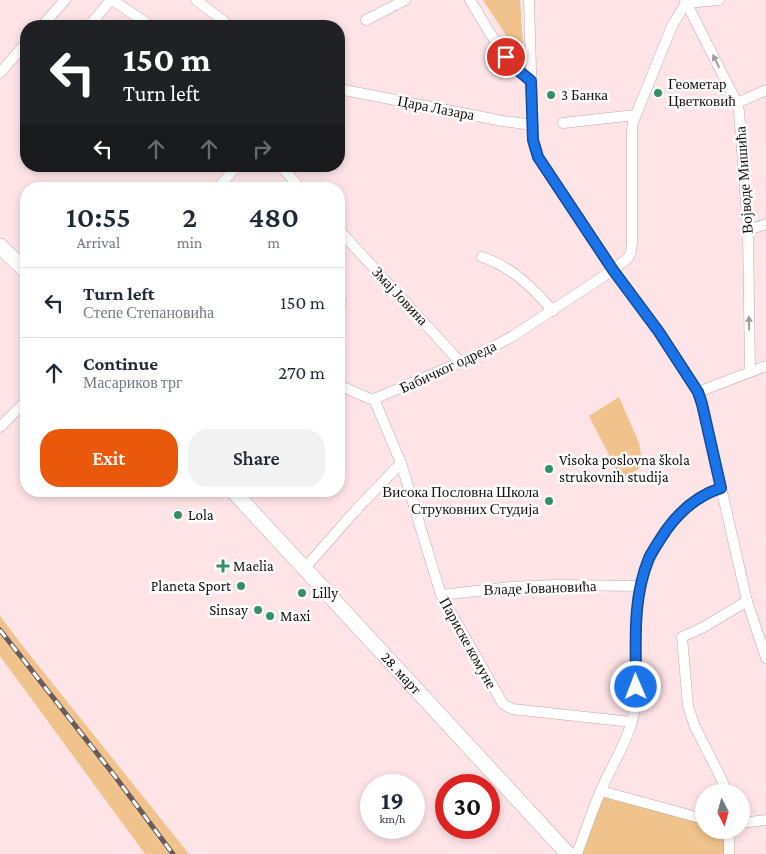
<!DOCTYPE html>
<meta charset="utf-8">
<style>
body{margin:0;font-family:"Crimson Pro",serif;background:#f2f2f3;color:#1f2937;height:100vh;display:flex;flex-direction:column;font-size:19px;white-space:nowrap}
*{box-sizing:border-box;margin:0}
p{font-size:16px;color:#747a83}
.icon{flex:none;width:28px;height:28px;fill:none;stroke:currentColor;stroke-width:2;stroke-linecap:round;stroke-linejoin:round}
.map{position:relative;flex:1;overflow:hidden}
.details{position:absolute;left:20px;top:182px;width:325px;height:315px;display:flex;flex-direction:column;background:#fff;border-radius:20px;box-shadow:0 2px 8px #0003}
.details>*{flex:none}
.guide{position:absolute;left:20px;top:20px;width:325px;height:152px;border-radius:20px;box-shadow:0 2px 8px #0003;background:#202124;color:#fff;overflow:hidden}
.needle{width:32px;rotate:174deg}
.fabs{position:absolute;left:695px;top:784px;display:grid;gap:10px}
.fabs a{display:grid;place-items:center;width:55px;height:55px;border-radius:50%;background:#fff;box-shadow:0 2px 8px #0003;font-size:25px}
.speed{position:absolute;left:360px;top:774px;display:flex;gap:10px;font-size:25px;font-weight:700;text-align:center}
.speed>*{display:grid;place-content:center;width:65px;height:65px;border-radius:50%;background:#fff;box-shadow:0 2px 8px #0003;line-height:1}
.speed small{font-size:12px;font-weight:400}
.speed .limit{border:8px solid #d22;background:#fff;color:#111}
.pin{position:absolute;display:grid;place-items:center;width:42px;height:42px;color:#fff;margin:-21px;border:2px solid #fff;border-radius:50%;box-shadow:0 1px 5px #0007}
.me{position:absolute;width:55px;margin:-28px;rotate:359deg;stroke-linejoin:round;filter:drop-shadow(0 0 4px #0008)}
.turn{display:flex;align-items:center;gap:18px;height:105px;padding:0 20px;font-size:22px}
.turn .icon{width:65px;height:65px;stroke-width:2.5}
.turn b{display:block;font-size:35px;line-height:42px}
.lanes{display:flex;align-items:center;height:48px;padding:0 20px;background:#0003;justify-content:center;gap:25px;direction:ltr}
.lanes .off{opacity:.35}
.eta{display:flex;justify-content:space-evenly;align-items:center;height:85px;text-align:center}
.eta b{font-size:30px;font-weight:600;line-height:35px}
.button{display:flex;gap:10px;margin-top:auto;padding:10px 20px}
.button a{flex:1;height:58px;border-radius:20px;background:#ea580c;color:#fff;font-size:20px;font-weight:600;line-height:58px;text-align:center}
.button a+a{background:#f2f2f3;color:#1f2937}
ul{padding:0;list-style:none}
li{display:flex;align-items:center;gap:15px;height:70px;padding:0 20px;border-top:1px solid #e0e1e3}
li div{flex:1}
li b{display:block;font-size:19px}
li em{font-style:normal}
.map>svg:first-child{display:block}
.green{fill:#f0c38c}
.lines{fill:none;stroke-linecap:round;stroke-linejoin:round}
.minor-casing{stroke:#bfa8aa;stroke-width:11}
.secondary-casing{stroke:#bfa8aa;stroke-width:16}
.minor{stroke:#fff;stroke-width:10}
.secondary{stroke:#fff;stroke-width:15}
.rail-casing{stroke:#695a5c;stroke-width:5}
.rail{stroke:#fff;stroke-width:3;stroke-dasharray:9;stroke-linecap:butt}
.oneway{fill:#a29f9f}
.route-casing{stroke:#114b97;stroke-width:12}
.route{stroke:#1a73e8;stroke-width:9}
.poi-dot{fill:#32916a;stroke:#fff;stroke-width:2}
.labels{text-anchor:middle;stroke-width:5;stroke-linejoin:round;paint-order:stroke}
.poi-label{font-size:15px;fill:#160e0f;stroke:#fff;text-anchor:start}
.street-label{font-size:15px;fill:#160e0f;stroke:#fff}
</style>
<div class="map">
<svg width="766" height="854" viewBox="0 0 766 854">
<rect width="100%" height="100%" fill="#fee4e7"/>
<g class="green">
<polygon points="483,0 520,0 524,59 522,63 518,62 511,56 517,52"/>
<polygon points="619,397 639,443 643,465 623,482 589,416"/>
<polygon points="0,616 25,649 189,854 145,854 0,656"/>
<polygon points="601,791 704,819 704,830 729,830 729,854 577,854"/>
</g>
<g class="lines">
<g class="minor-casing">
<g id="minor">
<polyline points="196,0 230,26"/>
<path d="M470,0C488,29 503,60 531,81"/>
<polyline points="529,0 533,140 538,157 613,270 659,332 698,392 702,404 747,601 766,658"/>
<polyline points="685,0 737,103 739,111 748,230 750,372"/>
<polyline points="686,3 719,0"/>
<polyline points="366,20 405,0"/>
<polyline points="42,26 65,0"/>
<polyline points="89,26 110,1 114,1 151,26"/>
<polyline points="0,73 26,43"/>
<polyline points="339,89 503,121 533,125"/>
<polyline points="737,103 766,90"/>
<polyline points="563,123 635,115"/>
<polyline points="281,166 301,189"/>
<polyline points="217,189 237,166"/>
<polyline points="339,230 460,362"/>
<polyline points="748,230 766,224"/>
<path d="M482,257C511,266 533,288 553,311"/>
<polyline points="339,305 341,303"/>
<polyline points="339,385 368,398 374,399 482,353 513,336 613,270 628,258 631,252 632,242 632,131 633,122 672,26 686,3"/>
<polyline points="698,392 766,366"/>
<polyline points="374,399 401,463 441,595 503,704 512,709 632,722"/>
<polyline points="0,427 26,401"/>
<polyline points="304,569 355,511 401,463"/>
<polyline points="441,595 511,587 556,585 640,586"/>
<polyline points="601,791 704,819"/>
<polyline points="727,792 718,772 695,727 688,706 682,637 704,627 747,601"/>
<polyline points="741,823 766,820"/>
<polyline points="729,830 729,854"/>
<path d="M577,854C585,833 592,811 601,790C610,769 627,742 632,721C637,703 636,683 636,665C635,614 635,574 666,531C680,511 698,496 721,488"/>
</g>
</g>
<g class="secondary-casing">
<g id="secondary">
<polyline points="0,246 26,271"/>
<path id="s1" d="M233,491L568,854"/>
</g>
</g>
<use href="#minor" class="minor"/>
<use href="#secondary" class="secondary"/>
<g class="rail-casing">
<polyline id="rail" points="0,630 114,775 173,854"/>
</g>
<use href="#rail" class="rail"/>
</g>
<defs><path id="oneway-solid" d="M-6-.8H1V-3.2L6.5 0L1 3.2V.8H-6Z" transform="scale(1.25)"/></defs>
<g class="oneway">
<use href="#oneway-solid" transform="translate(716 61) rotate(-116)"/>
<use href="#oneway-solid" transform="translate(749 323) rotate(-91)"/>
</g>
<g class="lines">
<g class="route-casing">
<path id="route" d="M506,57L514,67L531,81L533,140L538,157L613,270L659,332L698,392L702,404L721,488C699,495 681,510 667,529C661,538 654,548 649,558C632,599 636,644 636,687"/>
</g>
<use href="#route" class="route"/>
</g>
<g class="poi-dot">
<circle cx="658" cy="93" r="5"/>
<circle cx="551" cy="95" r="5"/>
<circle cx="549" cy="469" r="5"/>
<circle cx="549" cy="501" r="5"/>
<circle cx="178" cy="515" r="5"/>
<path d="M220.5 558.5h5v5h5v5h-5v5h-5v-5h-5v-5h5z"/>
<circle cx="241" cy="586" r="5"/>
<circle cx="302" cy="593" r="5"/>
<circle cx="258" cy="610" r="5"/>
<circle cx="270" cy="616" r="5"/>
</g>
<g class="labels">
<g class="poi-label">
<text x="668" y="89">Геометар<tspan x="668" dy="17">Цветковић</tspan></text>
<text x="561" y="100">3 Банка</text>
<text x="559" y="465">Visoka poslovna škola<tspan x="559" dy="17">strukovnih studija</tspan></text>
<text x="539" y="497" text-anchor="end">Висока Пословна Школа<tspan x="539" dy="17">Струковних Студија</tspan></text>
<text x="188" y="520">Lola</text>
<text x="233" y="571">Maelia</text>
<text x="231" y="591" text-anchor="end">Planeta Sport</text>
<text x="312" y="598">Lilly</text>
<text x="248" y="615" text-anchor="end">Sinsay</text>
<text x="280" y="621">Maxi</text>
</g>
<g class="street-label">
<text transform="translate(436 108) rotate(11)" y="5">Цара Лазара</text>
<text transform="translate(744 180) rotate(-94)" y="5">Војводе Мишића</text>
<text transform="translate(400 296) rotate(47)" y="5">Змај Јовина</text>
<text transform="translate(448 367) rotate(-25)" y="5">Бабичког одреда</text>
<text transform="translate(540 588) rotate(-2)" y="5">Владе Јовановића</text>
<text transform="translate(468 643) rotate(61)" y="5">Париске комуне</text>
<text dy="5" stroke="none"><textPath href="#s1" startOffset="248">28. март</textPath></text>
</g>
</g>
</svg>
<div class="fabs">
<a><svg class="needle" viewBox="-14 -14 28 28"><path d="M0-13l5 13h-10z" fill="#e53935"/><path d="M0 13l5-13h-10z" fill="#747a83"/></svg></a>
</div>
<div class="speed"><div>19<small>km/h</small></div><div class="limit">30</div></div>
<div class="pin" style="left:506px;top:57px;background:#d93025"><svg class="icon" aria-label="arrive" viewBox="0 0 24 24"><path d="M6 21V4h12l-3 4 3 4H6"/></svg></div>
<svg class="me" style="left:636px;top:687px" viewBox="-20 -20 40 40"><circle r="17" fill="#1a73e8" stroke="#fff" stroke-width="3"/><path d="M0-11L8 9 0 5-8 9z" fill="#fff"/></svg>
<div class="guide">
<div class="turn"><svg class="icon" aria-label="left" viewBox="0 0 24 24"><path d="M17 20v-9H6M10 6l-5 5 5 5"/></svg><div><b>150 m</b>Turn left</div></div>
<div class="lanes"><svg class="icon" aria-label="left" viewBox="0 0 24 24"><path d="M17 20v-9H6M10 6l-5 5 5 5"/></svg><svg class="icon off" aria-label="ahead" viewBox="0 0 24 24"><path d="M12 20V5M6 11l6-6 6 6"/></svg><svg class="icon off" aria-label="ahead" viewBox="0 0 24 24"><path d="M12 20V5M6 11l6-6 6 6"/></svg><svg class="icon off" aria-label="right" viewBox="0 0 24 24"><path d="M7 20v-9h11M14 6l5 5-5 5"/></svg></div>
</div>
<section class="details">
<div class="eta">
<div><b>10:55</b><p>Arrival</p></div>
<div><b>2</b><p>min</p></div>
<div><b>480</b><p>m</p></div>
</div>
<ul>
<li><svg class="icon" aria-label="left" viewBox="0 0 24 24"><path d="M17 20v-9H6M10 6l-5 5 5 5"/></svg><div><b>Turn left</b><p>Степе Степановића</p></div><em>150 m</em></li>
<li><svg class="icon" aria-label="ahead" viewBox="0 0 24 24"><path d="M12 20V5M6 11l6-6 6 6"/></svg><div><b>Continue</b><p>Масариков трг</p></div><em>270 m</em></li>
</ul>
<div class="button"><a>Exit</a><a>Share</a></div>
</section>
</div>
